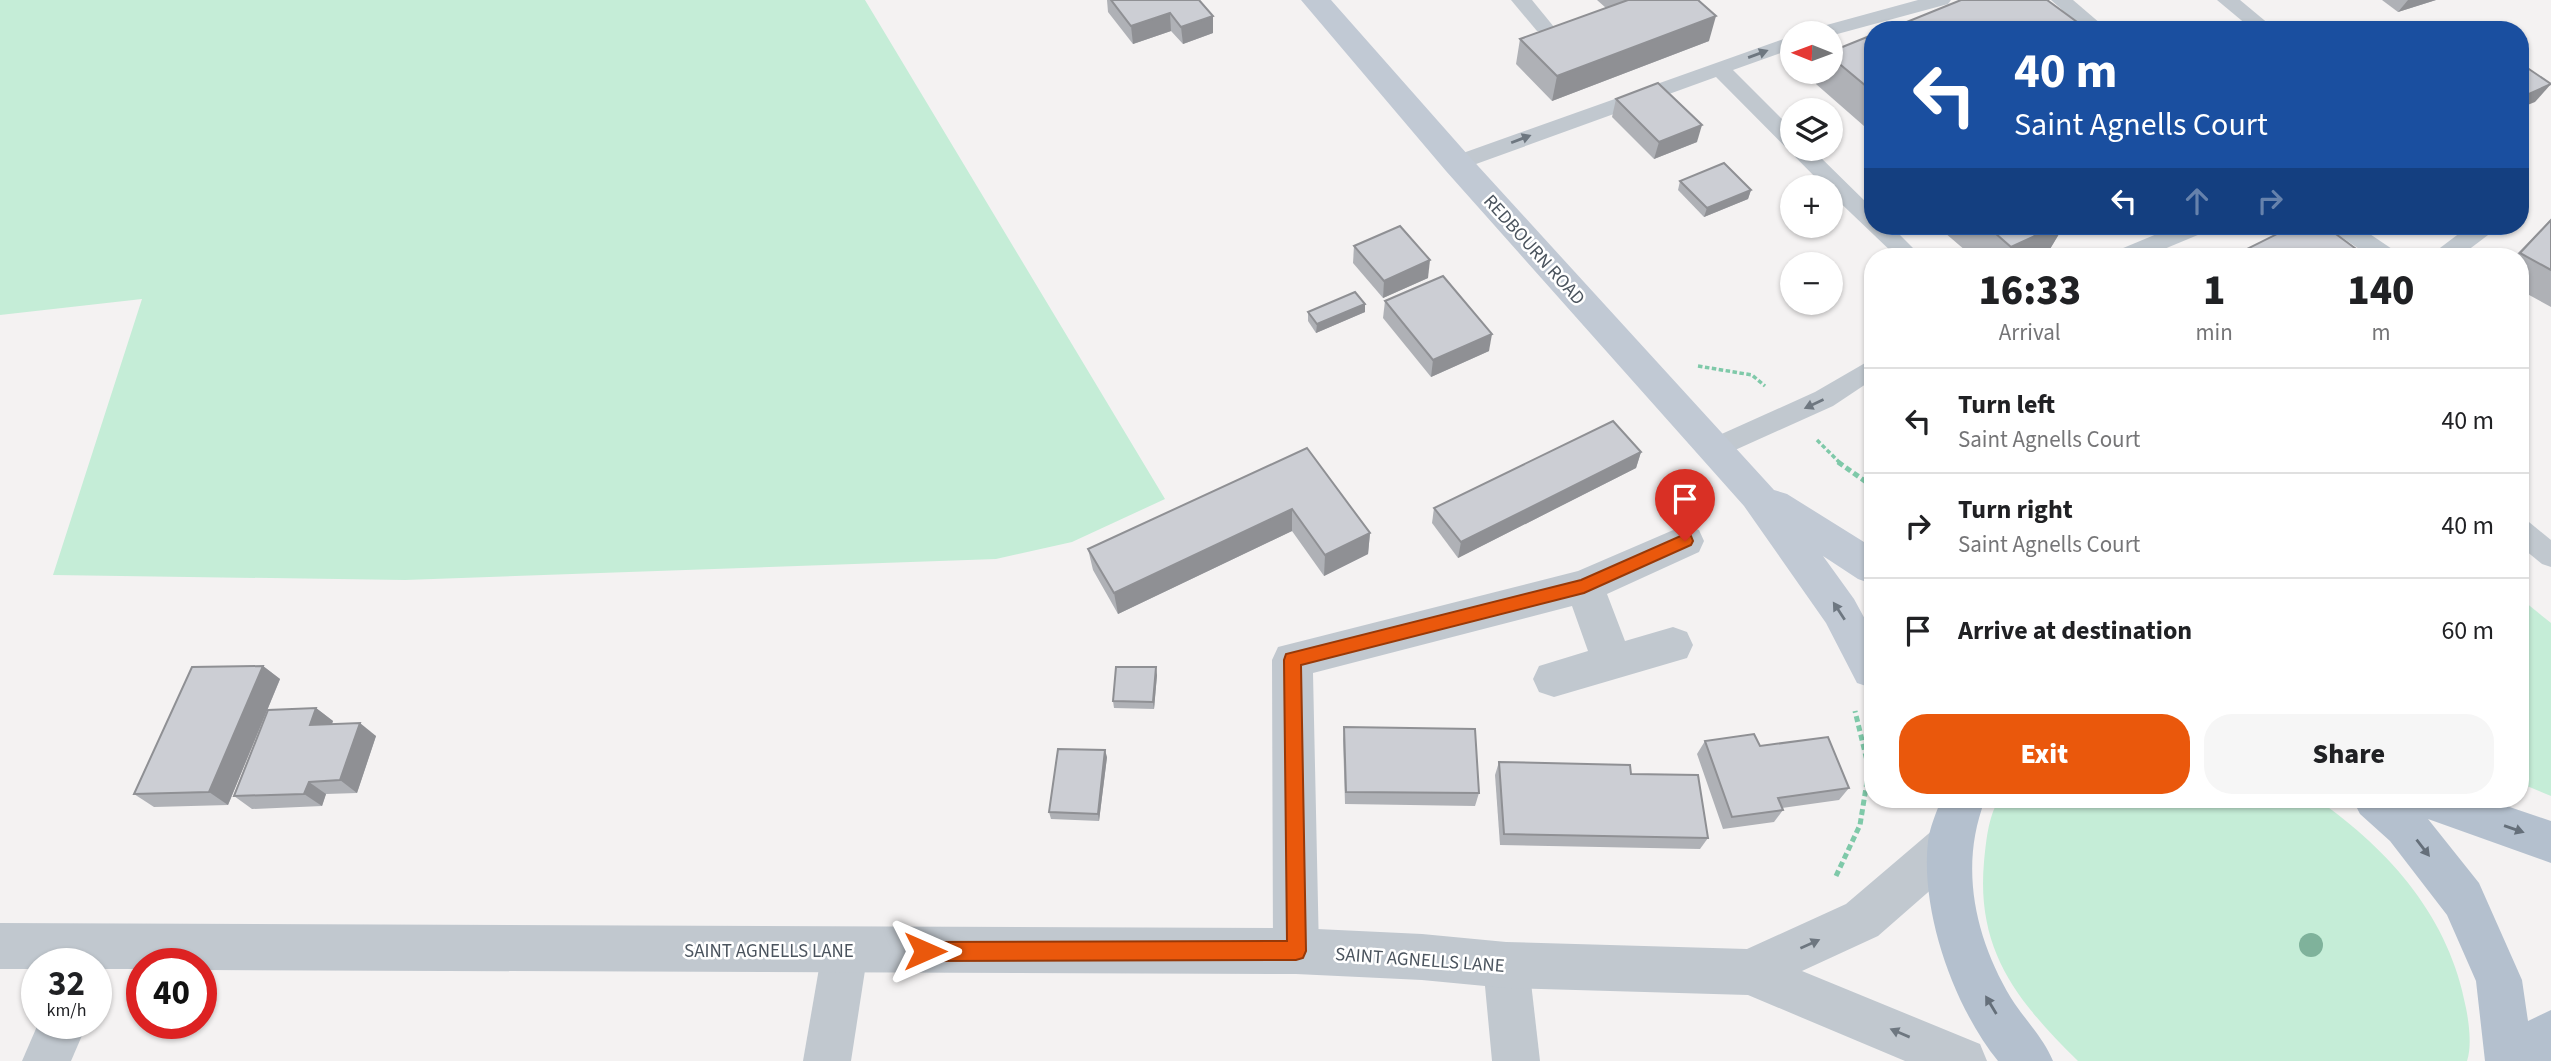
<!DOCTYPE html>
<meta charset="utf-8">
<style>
body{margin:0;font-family:"Source Sans 3",sans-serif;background:#f6f6f6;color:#202124;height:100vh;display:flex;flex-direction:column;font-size:26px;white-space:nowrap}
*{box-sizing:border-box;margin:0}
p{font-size:23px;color:#757577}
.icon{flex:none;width:38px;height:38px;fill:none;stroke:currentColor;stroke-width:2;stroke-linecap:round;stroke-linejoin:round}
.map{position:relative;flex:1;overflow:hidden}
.panel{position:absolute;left:1864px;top:248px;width:665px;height:560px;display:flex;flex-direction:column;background:#fff;border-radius:28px;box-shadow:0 2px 5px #0004}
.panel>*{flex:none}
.top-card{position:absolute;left:1864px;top:21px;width:665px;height:214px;border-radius:28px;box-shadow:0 2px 5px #0004;background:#1a4fa0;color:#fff;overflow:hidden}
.needle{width:46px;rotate:271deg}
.fabs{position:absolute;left:1780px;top:21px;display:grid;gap:14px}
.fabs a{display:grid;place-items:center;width:63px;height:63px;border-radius:50%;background:#fff;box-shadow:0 2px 5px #0004;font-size:35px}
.speed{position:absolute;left:21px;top:948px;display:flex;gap:14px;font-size:35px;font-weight:700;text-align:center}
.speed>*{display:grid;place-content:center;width:91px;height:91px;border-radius:50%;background:#fff;box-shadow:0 2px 5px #0004;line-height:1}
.speed small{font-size:18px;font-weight:400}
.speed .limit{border:10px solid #d22;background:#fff;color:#111}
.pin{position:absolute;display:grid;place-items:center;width:60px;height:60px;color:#fff;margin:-72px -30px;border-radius:50% 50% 50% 0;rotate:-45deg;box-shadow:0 0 7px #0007}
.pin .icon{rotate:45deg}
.me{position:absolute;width:77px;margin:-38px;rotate:90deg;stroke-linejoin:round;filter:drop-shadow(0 0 5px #0008)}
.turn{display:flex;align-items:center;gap:24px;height:147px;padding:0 35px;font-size:32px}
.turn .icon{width:91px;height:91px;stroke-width:2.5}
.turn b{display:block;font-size:49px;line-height:60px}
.lanes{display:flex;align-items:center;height:66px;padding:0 35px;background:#0003;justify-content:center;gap:35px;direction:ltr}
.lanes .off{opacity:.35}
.eta{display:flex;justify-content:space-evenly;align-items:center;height:119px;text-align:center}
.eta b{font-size:42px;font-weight:800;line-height:49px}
.action{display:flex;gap:14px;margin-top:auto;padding:14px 35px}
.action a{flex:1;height:80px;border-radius:28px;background:#ea580c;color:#fff;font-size:28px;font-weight:800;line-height:80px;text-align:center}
.action a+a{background:#f6f6f6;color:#202124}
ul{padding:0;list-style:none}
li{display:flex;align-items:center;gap:21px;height:105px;padding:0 35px;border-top:2px solid #e0e0e0}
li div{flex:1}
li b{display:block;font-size:26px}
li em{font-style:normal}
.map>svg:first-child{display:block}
.green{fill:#c5edd7}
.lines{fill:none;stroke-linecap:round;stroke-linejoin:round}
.path-far1{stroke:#7fc9a9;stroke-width:3.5;stroke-dasharray:4.5 2.5;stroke-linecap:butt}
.path{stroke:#7fc9a9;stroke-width:5;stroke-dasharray:6 3.5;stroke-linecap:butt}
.service{fill:#c1c8cf;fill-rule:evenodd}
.minor{fill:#c1c8cf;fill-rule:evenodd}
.tertiary{fill:#c1c8cf;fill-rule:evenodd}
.secondary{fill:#c1c9d4;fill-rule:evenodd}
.primary{fill:#b4c0ce;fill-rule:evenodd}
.tree{fill:#7fb29b}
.wall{fill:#afb1b6}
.shaded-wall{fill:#8f9094}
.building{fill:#ccced4;stroke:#8f9094;stroke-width:2}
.oneway{fill:#6e7780}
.oneway2{fill:#6e7781}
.oneway3{fill:#656f7a}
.route{fill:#ea580c;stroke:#983908;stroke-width:2}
.labels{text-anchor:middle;stroke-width:5;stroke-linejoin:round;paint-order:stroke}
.street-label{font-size:19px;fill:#4b545e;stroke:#fff}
</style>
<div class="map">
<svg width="2551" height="1061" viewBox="0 0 2551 1061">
<rect width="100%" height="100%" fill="#f4f2f2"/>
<g class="green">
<polygon points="0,0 865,0 1165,499 1072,542 996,559 405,580 53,575 142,299 0,315"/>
<polygon points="2520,598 2551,623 2551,796 2520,783"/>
<path d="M1999,800H2318C2391,851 2450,919 2466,1008C2469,1023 2472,1046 2467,1061H2078C2018,1002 1976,951 1984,862C1986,843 1988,816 1999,800Z"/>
</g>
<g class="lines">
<g class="path-far1">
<polyline points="1698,366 1752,375 1765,386"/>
<polyline points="1817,440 1841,464"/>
</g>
<g class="path">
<polyline points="1838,462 1872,486"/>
<polyline points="1836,876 1860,825 1869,769 1855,711"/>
</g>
<g class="service">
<polygon points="1511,0 1532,0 1554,27 1551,31 1537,31"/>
<polygon points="1918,0 1951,0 1948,4 1830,36 1830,33 1809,33 1812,29"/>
<polygon points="2051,0 2073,0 2108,30 2085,30"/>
<polygon points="2217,0 2240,0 2276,30 2253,30"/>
<polygon points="1792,36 1792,49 1733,70 1792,129 1792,149 1812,149 1872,208 1872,226 1891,226 1922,257 1897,257 1830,193 1830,187 1825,187 1716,77 1465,168 1457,170 1449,168 1446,163 1449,158"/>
<polygon points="2176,226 2208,226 2205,232 2145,257 2113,257 2116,251"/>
<polygon points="2331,226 2358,226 2395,251 2398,257 2371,257 2334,232"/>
<polygon points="2469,226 2495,226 2492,232 2459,257 2433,257 2436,251"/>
<polygon points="1872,359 1872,380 1833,406 1724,455 1715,458 1706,455 1702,448 1706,441 1815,392"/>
<polygon points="2520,519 2529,522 2551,540 2551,567 2542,564 2520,546"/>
</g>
<g class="minor">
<polygon points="1685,525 1699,530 1704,541 1699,552 1607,594 1625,641 1673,627 1687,632 1693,645 1687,658 1554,697 1539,692 1533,679 1539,666 1588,651 1572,606 1313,673 1319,951 1312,967 1296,974 1280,967 1273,951 1272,660 1278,647 1578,571"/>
<polygon points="845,928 861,935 868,951 851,1061 803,1061 822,951 829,935"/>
<polygon points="1506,942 1522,949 1529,965 1540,1061 1492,1061 1483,965 1490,949"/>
<polygon points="38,1024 87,1024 71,1061 22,1061"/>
</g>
<polygon class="tertiary" points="1950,823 1966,829 1972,844 1966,859 1878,936 1802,971 1980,1044 1987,1061 1905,1061 1748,995 1506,988 1422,980 1296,974 201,970 201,964 142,964 142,969 96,969 96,964 37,964 37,969 0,969 0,923 1296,928 1422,934 1506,942 1747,949 1846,904 1934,829"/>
<polygon class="secondary" points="1301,0 1331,0 1468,155 1774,490 1787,494 1872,547 1872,584 1858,579 1823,556 1854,599 1872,632 1872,688 1857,683 1826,623 1744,506 1446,171"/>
<g class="primary">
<path d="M1941,800H1985C1959,867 1975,938 2011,998C2025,1020 2043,1037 2053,1061H1998C1954,1007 1920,911 1928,841C1930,827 1936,813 1941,800Z"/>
<polygon points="2353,800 2407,800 2410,802 2409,800 2489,800 2551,821 2551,863 2428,819 2479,883 2522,980 2528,1021 2551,1010 2551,1061 2485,1061 2476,981 2447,915 2390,841 2360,814"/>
</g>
</g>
<circle class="tree" cx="2311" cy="945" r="12"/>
<g class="wall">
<polygon points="1107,0 1199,0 1213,16 1213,33 1183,44 1171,31 1133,44 1108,12"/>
<polygon points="1597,0 1698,0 1709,41 1552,101 1516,64 1520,39 1606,8"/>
<polygon points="2382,0 2436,0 2398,12"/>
<polygon points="1872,35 1872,133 1816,84 1820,72 1830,72 1830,52"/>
<polygon points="1616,99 1697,142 1654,159 1612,117"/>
<polygon points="1680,181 1751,190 1748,199 1704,217 1678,190"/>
<polygon points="2551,219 2551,307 2520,290 2520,257 2514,257"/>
<polygon points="1937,226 2078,226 2059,234 2050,249 2033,257 1973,257"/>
<polygon points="1354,246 1428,278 1383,298 1353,263"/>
<polygon points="1385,301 1489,351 1431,377 1383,318"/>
<polygon points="1308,312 1365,312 1316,333 1308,321"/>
<polygon points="1307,448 1370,533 1368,554 1324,576 1292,531 1118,614 1093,570 1088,549"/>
<polygon points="1641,452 1636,468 1458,558 1432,523 1434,508"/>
<polygon points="263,666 280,679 228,805 154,807 134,794"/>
<polygon points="1157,675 1154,709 1114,708 1113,701"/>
<polygon points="316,708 333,721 332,724 376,736 357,793 326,794 322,806 252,809 234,796"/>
<polygon points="1344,727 1479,793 1475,806 1345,804 1343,740"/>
<polygon points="1705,741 1760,746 1849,788 1839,800 1782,808 1783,810 1774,822 1723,829 1697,754"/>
<polygon points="1107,757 1099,821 1051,819 1049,812"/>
<polygon points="1499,762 1631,774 1708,838 1700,849 1500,845 1495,775"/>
</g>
<g class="shaded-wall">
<polygon points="2408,0 2436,0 2398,12"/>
<polygon points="1170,13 1171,31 1133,44 1131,26"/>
<polygon points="1213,16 1213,33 1183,44 1181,27"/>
<polygon points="1716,16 1709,41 1552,101 1557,76"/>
<polygon points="2551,84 2535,102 2520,108 2520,98"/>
<polygon points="1702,125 1697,142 1654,159 1659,142"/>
<polygon points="1751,190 1748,199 1704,217 1707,208"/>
<polygon points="2053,226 2078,226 2059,234 2050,249 2033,257 2005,257 2011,247"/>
<polygon points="1430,260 1428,278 1383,298 1384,281"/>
<polygon points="1365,304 1365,312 1316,333 1317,324"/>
<polygon points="1492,334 1489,351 1431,377 1433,360"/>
<polygon points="1641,452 1636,468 1458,558 1461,542"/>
<polygon points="1292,509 1292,531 1118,614 1114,593"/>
<polygon points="1370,533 1368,554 1324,576 1325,555"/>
<polygon points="263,666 280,679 228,805 209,792"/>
<polygon points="1156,667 1157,675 1154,709 1153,702"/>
<polygon points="316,708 333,721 326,738 310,725"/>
<polygon points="360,723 376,736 357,793 340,780"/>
<polygon points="1105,750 1107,757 1099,821 1098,814"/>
<polygon points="309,782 326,794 322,806 304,794"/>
</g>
<g class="building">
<polygon points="1111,0 1199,0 1213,16 1181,27 1170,13 1131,26"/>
<polygon points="1628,0 1698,0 1716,16 1557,76 1520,39"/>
<polygon points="1961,0 2047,0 2088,30 1887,30"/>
<polygon points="1872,35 1872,91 1830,56 1830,52"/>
<polygon points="2520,63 2551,84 2520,98"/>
<polygon points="1658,83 1702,125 1659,142 1616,99"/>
<polygon points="1724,163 1751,190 1707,208 1680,181"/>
<polygon points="2551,220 2551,270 2520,253"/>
<polygon points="1400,226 1430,260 1384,281 1354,246"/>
<polygon points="1987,226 2056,226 2011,247"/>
<polygon points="2293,226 2325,226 2367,257 2231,257"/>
<polygon points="1443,276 1492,334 1433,360 1385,301"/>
<polygon points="1355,292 1365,304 1317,324 1308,312"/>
<polygon points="1613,421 1641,452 1461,542 1434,508"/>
<polygon points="1307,448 1370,533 1325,555 1292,509 1114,593 1088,549"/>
<polygon points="263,666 209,792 134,794 192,667"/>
<polygon points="1116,667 1156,667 1153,702 1113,701"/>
<polygon points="316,708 310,725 360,723 340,780 309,782 304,794 234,796 268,710"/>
<polygon points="1344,727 1475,729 1479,793 1346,792"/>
<polygon points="1754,734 1760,746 1828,737 1849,788 1778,798 1783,810 1732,817 1705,741"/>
<polygon points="1058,749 1105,750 1098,814 1049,812"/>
<polygon points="1499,762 1630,765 1631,774 1698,775 1708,838 1504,834"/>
</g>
<defs><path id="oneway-solid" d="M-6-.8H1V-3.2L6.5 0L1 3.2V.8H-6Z" transform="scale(1.75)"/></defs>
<g class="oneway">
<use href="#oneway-solid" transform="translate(1758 54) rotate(-20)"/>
<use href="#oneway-solid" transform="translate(1521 139) rotate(-21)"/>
<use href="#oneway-solid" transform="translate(1814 404) rotate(155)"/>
<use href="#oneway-solid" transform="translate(1810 944) rotate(-24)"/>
<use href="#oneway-solid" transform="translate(1900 1033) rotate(-157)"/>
</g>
<use class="oneway2" href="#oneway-solid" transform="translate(1839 611) rotate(-123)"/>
<g class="oneway3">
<use href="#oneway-solid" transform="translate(2514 829) rotate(19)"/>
<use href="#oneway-solid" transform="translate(2423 848) rotate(52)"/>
<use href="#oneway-solid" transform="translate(1991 1005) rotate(-121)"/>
</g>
<polygon class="route" points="1685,534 1691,536 1693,541 1691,545 1584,593 1301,665 1306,951 1303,958 1296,960 925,961 918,958 915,951 918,945 925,942 1287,941 1284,660 1286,654 1581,580"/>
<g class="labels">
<g class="street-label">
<text transform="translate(1535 249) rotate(48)" y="7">REDBOURN ROAD</text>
<text x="769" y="957">SAINT AGNELLS LANE</text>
<text transform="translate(1420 959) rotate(4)" y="7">SAINT AGNELLS LANE</text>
</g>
</g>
</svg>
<div class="fabs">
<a><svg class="needle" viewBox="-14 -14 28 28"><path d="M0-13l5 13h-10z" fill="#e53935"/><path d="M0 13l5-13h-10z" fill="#757577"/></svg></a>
<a><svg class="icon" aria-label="layers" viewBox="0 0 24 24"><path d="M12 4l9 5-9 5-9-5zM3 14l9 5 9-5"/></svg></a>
<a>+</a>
<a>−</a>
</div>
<div class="speed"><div>32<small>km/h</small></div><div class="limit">40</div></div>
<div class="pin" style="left:1685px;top:541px;background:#d93025"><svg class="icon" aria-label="arrive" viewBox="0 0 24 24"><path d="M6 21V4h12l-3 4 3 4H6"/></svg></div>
<svg class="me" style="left:925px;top:951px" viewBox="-20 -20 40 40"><path d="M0-17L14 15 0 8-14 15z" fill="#ea580c" stroke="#fff" stroke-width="4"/></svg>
<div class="top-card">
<div class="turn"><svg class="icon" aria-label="left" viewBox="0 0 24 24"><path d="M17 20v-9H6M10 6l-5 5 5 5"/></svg><div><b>40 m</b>Saint Agnells Court</div></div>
<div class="lanes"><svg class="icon" aria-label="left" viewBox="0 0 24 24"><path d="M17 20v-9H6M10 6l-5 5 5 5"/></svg><svg class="icon off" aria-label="ahead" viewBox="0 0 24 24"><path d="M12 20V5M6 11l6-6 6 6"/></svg><svg class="icon off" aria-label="right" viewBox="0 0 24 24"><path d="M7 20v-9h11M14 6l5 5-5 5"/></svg></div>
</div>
<section class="panel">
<div class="eta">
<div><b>16:33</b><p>Arrival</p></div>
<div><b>1</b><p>min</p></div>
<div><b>140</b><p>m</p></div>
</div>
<ul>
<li><svg class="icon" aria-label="left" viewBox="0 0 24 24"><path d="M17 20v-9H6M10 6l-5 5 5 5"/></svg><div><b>Turn left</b><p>Saint Agnells Court</p></div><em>40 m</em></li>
<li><svg class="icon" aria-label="right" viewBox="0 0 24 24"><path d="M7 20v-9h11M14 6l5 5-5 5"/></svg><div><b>Turn right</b><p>Saint Agnells Court</p></div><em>40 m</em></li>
<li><svg class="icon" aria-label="arrive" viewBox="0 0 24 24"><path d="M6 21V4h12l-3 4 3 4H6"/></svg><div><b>Arrive at destination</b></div><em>60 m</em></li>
</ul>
<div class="action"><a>Exit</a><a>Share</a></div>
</section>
</div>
